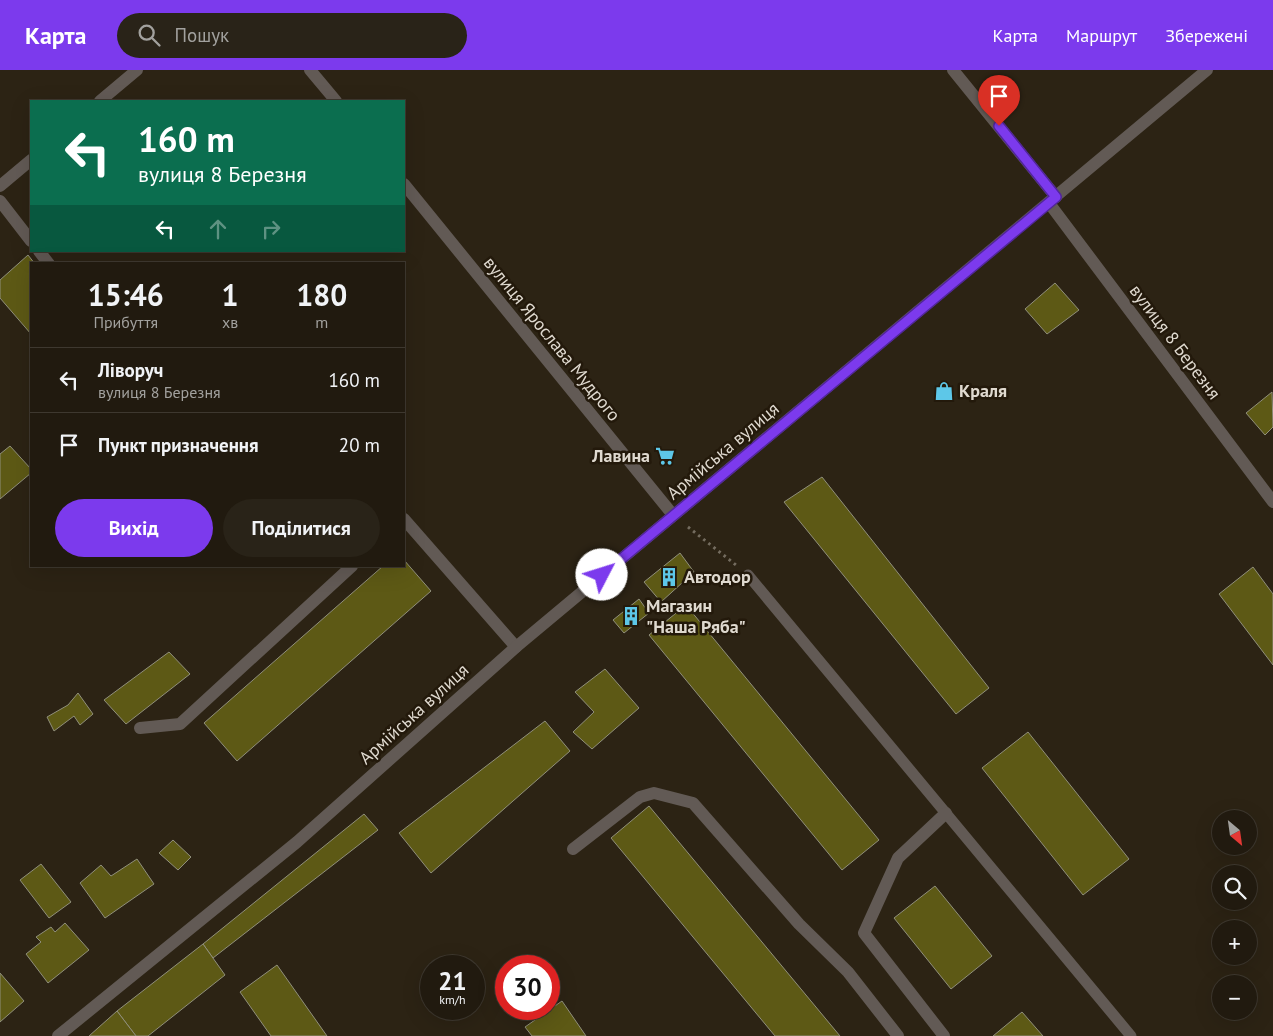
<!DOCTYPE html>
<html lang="uk">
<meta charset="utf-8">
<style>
body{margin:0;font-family:"PT Sans",sans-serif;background:#292318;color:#f1f3f6;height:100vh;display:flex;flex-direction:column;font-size:19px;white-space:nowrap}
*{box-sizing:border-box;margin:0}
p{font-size:16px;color:#a2a19e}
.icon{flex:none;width:28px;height:28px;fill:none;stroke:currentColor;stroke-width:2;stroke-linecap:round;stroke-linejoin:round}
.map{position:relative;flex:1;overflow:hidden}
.details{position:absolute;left:30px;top:192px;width:375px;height:305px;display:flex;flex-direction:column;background:#211a0f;border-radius:0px;box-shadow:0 5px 20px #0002,0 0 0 1px #3e382f}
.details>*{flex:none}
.guide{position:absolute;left:30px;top:30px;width:375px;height:152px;border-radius:0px;box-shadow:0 5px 20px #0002,0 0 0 1px #3e382f;background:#0b6e4f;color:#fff;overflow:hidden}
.needle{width:32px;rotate:151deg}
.controls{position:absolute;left:1212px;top:740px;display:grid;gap:10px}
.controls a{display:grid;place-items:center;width:45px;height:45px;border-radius:50%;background:#211a0f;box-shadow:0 5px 20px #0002,0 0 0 1px #3e382f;font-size:25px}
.speed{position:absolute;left:420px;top:885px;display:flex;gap:10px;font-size:25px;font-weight:700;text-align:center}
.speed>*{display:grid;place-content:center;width:65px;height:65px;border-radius:50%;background:#211a0f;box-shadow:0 5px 20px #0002,0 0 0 1px #3e382f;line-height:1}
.speed small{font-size:12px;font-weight:400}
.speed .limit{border:8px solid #d22;background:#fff;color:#111}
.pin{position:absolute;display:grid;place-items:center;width:42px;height:42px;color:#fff;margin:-51px -21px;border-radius:50% 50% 50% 0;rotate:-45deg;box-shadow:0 0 5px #0007}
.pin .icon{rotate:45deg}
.me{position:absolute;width:55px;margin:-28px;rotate:50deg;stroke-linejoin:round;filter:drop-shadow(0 0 4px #0008)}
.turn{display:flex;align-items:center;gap:18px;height:105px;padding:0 25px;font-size:22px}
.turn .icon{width:65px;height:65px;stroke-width:2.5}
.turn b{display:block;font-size:35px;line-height:42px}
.lanes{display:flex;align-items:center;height:48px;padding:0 25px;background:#0003;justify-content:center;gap:25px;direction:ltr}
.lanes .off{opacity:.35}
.eta{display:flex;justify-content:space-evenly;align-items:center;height:85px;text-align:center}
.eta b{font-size:30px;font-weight:700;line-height:35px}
.primary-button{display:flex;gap:10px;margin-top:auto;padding:10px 25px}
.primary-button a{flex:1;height:58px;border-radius:30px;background:#7c3aed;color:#fff;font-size:20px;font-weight:700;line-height:58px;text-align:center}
.primary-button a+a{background:#292318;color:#f1f3f6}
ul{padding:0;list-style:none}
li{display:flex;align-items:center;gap:15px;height:65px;padding:0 25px;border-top:1px solid #3e382f}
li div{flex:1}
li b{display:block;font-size:19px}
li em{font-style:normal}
header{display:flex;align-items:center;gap:30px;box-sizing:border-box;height:70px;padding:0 25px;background:#7c3aed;color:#fff}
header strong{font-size:24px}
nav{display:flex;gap:28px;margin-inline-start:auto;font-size:18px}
.search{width:350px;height:45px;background:#292318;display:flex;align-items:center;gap:12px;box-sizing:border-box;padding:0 18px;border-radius:28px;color:#a2a19e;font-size:19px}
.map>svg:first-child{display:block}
.building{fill:#5d5915;stroke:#908f7b}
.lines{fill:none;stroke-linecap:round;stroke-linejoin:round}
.path{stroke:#746c5f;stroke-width:3;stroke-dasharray:2.5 4;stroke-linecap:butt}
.service{stroke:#625a55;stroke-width:11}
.minor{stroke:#625a55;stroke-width:12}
.route-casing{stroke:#51269a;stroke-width:12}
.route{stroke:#7c3aed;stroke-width:9}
.labels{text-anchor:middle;stroke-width:5;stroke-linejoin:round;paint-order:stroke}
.street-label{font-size:18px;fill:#dfd9cf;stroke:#23190b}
.poi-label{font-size:18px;font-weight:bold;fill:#dfd9cf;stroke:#23190b;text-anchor:start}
</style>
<header>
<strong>Карта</strong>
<div class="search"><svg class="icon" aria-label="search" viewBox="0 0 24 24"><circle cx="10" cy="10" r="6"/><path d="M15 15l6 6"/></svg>Пошук</div>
<nav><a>Карта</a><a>Маршрут</a><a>Збережені</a></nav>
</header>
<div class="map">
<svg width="1273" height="966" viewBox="0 0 1273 966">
<rect width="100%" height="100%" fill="#2c2314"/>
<g class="building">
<polygon points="28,185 35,194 31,194 31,264 0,228 0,210"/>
<polygon points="1055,213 1079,240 1047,264 1025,239"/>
<polygon points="1272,322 1273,357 1265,365 1246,343"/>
<polygon points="10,376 31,399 31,403 0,429 0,384"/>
<polygon points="822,407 989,618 956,644 784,432"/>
<polygon points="680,483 694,502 661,532 644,512"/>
<polygon points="404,490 431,521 237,691 204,653 383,496 404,496"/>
<polygon points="1253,497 1273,524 1273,595 1219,524"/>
<polygon points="639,529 649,543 624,563 613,550"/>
<polygon points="686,535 879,770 842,800 649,565"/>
<polygon points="169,582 190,604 126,654 104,630"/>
<polygon points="605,599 639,638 592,679 573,662 594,642 575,622"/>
<polygon points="78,623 93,644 80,655 74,646 54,661 47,647 68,635"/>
<polygon points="545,651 570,681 431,803 399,763"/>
<polygon points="1028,662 1129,789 1083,825 982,698"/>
<polygon points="649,736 840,966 775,966 611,768"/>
<polygon points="364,744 378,760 213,888 203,874"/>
<polygon points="173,770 191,787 178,800 159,783"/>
<polygon points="137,789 154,814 105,848 80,813 101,795 111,806"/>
<polygon points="41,794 71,832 49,848 20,810"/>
<polygon points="935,816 992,886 951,919 894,848"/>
<polygon points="65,853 89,880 48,913 26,884 41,872 36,867 51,857 55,862"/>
<polygon points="203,874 225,905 148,966 136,966 117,941"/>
<polygon points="277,895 327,966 271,966 240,922"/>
<polygon points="0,903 24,931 0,952"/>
<polygon points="562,931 586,966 532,966 525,957"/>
<polygon points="117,941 136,966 89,966"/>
<polygon points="1022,942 1043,966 993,966"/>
</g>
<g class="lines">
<polyline class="path" points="688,457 736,495"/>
<polyline class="service" points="748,505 1131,966"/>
<g class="minor">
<polyline points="310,0 336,31"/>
<polyline points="953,0 1056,127"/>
<polyline points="100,31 137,0"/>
<polyline points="404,114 673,445"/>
<polyline points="0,116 31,90"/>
<polyline points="0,131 31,171"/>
<polyline points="1049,133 1273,432"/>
<polyline points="39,181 49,194"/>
<polyline points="404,449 516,577"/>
<polyline points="140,658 180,654 352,496"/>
<polyline points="573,779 640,727 654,723 693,733 799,854 848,902 898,966"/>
<polyline points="58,966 297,772 516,577 1207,0"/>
<polyline points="944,966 864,863 898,788 946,743"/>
</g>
</g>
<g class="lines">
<g class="route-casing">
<polyline id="route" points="602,505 1056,127 999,56"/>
</g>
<use href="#route" class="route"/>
</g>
<defs>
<g id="shop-bare" transform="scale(1.5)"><path d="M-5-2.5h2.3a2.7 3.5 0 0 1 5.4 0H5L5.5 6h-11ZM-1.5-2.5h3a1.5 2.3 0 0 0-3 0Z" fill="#5dc7e8" stroke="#23190b" stroke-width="2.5" paint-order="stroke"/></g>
<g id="supermarket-bare" transform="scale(1.5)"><path d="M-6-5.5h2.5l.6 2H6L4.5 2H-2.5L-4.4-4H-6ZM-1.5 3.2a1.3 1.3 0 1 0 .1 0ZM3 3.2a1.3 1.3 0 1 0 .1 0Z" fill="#5dc7e8" stroke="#23190b" stroke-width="2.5" paint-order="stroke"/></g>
<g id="building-bare" transform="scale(1.5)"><path d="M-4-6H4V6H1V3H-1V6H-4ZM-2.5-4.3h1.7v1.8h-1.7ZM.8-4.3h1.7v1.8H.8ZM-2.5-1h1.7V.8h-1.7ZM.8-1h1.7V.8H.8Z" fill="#5dc7e8" stroke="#23190b" stroke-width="2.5" paint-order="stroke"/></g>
</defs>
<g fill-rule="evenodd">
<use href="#shop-bare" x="944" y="321"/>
<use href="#supermarket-bare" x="665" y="386"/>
<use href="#building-bare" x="669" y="507"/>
<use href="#building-bare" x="631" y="546"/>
</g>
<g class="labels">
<g class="street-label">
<text transform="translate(552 269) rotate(51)" y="6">вулиця Ярослава Мудрого</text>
<text transform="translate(1175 272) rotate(53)" y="6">вулиця 8 Березня</text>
<text transform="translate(723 381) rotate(-40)" y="6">Армійська вулиця</text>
<text transform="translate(414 644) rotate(-42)" y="6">Армійська вулиця</text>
</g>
<g class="poi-label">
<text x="959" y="327">Краля</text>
<text x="650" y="392" text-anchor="end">Лавина</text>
<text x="684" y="513">Автодор</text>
<text x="646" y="542">Магазин<tspan x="646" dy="21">"Наша Ряба"</tspan></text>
</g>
</g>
</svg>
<div class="controls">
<a><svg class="needle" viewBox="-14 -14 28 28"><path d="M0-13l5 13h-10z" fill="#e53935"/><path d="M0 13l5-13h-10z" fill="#a2a19e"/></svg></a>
<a><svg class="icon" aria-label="search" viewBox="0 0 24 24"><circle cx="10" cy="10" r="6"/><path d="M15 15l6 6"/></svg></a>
<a>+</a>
<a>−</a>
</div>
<div class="speed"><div>21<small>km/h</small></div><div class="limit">30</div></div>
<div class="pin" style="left:999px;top:56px;background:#d93025"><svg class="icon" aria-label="arrive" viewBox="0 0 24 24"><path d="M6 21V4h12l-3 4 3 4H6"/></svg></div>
<svg class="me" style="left:602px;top:505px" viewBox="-20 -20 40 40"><circle r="19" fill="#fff"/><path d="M0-13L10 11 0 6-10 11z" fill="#7c3aed"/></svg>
<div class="guide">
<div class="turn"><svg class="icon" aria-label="left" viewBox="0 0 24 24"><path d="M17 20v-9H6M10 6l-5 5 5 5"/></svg><div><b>160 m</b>вулиця 8 Березня</div></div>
<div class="lanes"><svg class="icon" aria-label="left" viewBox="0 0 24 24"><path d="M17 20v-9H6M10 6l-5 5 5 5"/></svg><svg class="icon off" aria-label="ahead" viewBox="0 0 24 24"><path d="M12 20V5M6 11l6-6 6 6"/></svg><svg class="icon off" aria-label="right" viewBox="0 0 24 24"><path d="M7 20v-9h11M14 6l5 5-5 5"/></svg></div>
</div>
<section class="details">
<div class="eta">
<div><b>15:46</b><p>Прибуття</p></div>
<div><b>1</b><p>хв</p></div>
<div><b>180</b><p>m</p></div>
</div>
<ul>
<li><svg class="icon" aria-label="left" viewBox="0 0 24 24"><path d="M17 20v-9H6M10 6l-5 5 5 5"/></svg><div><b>Ліворуч</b><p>вулиця 8 Березня</p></div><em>160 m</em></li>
<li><svg class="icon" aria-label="arrive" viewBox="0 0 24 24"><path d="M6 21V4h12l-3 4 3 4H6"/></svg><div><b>Пункт призначення</b></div><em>20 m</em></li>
</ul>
<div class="primary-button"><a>Вихід</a><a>Поділитися</a></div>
</section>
</div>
